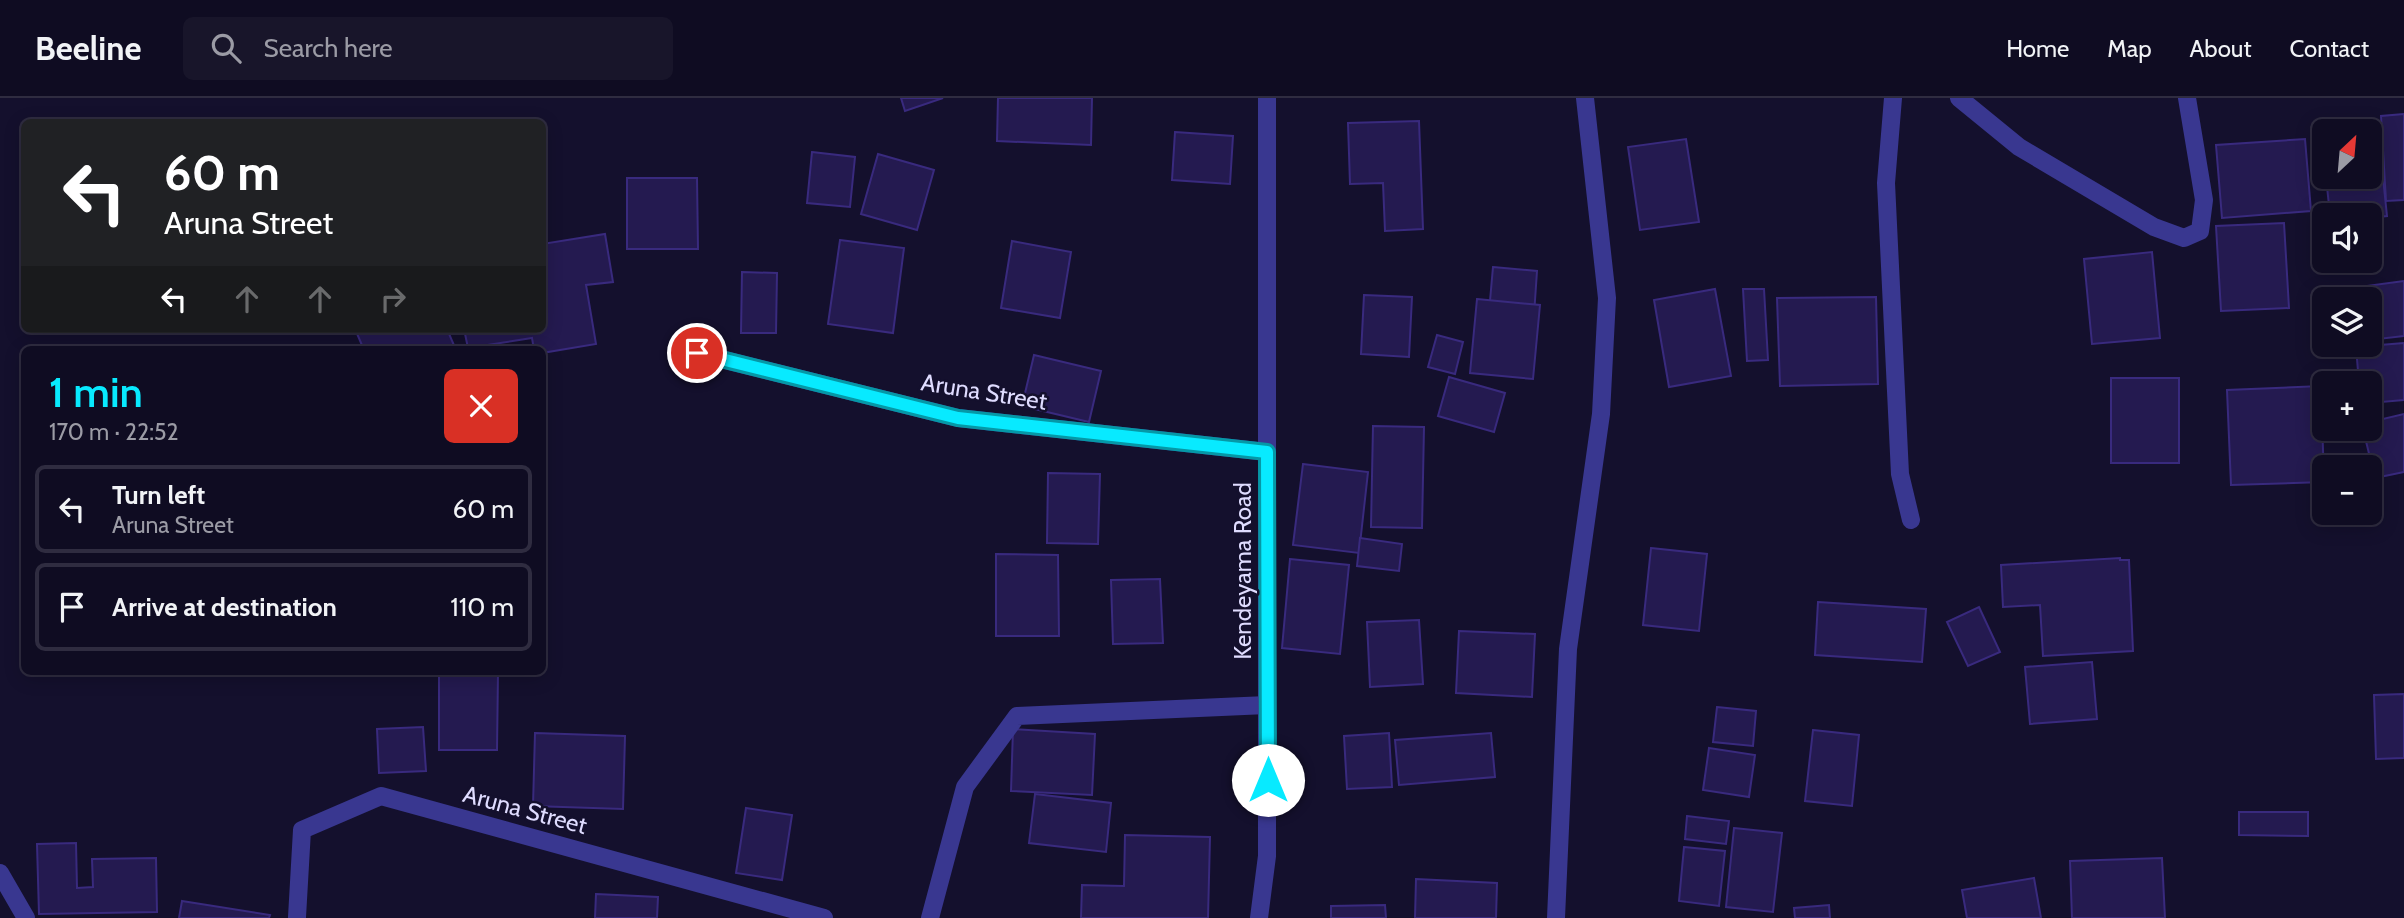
<!DOCTYPE html>
<meta charset="utf-8">
<style>
body{margin:0;font-family:Cabin,sans-serif;background:#18152a;color:#f1f3f6;height:100vh;display:flex;flex-direction:column;font-size:26px;white-space:nowrap}
*{box-sizing:border-box;margin:0}
p{font-size:23px;color:#9b9ba5}
.icon{flex:none;width:38px;height:38px;fill:none;stroke:currentColor;stroke-width:2;stroke-linecap:round;stroke-linejoin:round}
.map{position:relative;flex:1;overflow:hidden}
.drawer{position:absolute;left:21px;top:248px;width:525px;height:329px;display:flex;flex-direction:column;background:#0f0c22;border-radius:10px;box-shadow:0 4px 18px #0003,0 0 0 2px #2f2c40}
.drawer>*{flex:none}
.hud{position:absolute;left:21px;top:21px;width:525px;height:214px;border-radius:10px;box-shadow:0 4px 18px #0003,0 0 0 2px #2f2c40;background:#202124;color:#fff;overflow:hidden}
.needle{width:46px;rotate:26deg}
.fabs{position:absolute;left:2312px;top:21px;display:grid;gap:14px}
.fabs a{display:grid;place-items:center;width:70px;height:70px;border-radius:10px;background:#0f0c22;box-shadow:0 4px 18px #0003,0 0 0 2px #2f2c40;font-size:35px}
.pin{position:absolute;display:grid;place-items:center;width:60px;height:60px;color:#fff;margin:-30px;border:4px solid #fff;border-radius:50%;box-shadow:0 2px 7px #0007}
.me{position:absolute;width:77px;margin:-38px;rotate:0deg;stroke-linejoin:round;filter:drop-shadow(0 0 5px #0008)}
.turn{display:flex;align-items:center;gap:24px;height:147px;padding:0 28px;font-size:32px}
.turn .icon{width:91px;height:91px;stroke-width:2.5}
.turn b{display:block;font-size:49px;line-height:60px}
.lanes{display:flex;align-items:center;height:66px;padding:0 28px;background:#0003;justify-content:center;gap:35px;direction:ltr}
.lanes .off{opacity:.35}
.round{display:grid;place-items:center;flex:none;width:74px;height:74px;border-radius:10px;background:#18152a}
.summary{display:flex;align-items:center;justify-content:space-between;height:119px;padding:0 28px}
h1{font-size:42px;font-weight:600;line-height:52px;color:#08eaff}
ul{padding:0;list-style:none}
li{display:flex;align-items:center;gap:21px;height:88px;margin:0 14px 10px;padding:0 14px;border:4px solid #2f2c40;border-radius:10px}
li div{flex:1}
li b{display:block;font-size:26px}
li em{font-style:normal}
header{display:flex;align-items:center;gap:42px;box-sizing:border-box;height:98px;padding:0 35px;background:#0f0c22;border-bottom:2px solid #2f2c40}
header strong{font-size:33px}
nav{display:flex;gap:38px;margin-inline-start:auto;font-size:24px}
.search{width:490px;height:63px;background:#18152a;display:flex;align-items:center;gap:18px;box-sizing:border-box;padding:0 24px;border-radius:10px;color:#9b9ba5;font-size:26px}
.map>svg:first-child{display:block}
.building{fill:#241a50;stroke:#392a7e;stroke-width:2}
.lines{fill:none;stroke-linecap:round;stroke-linejoin:round}
.minor{stroke:#393790;stroke-width:18}
.route-casing{stroke:#0598a6;stroke-width:18}
.route{stroke:#08eaff;stroke-width:12}
.labels{text-anchor:middle;stroke-width:5;stroke-linejoin:round;paint-order:stroke}
.street-label{font-size:24px;fill:#dfdcff;stroke:#14102d}
</style>
<header>
<strong>Beeline</strong>
<div class="search"><svg class="icon" aria-label="search" viewBox="0 0 24 24"><circle cx="10" cy="10" r="6"/><path d="M15 15l6 6"/></svg>Search here</div>
<nav><a>Home</a><a>Map</a><a>About</a><a>Contact</a></nav>
</header>
<div class="map">
<svg width="2404" height="820" viewBox="0 0 2404 820">
<rect width="100%" height="100%" fill="#14102d"/>
<g class="building">
<polygon points="901,0 943,0 905,13"/>
<polygon points="998,0 1092,0 1091,47 997,43"/>
<polygon points="2404,16 2404,102 2386,103 2381,18"/>
<polygon points="1419,23 1423,131 1385,133 1383,85 1350,86 1348,25"/>
<polygon points="1175,34 1233,38 1230,86 1172,82"/>
<polygon points="1686,41 1699,124 1640,132 1628,49"/>
<polygon points="2305,41 2311,113 2222,120 2216,47"/>
<polygon points="812,54 855,59 850,109 807,105"/>
<polygon points="878,56 934,72 917,132 861,116"/>
<polygon points="2382,70 2387,118 2370,120 2370,117 2330,117 2326,79 2370,79 2370,72"/>
<polygon points="627,80 697,80 698,151 627,151"/>
<polygon points="2284,125 2289,210 2221,213 2216,128"/>
<polygon points="605,136 613,184 586,187 596,246 542,255 542,252 534,252 532,240 468,250 464,231 542,231 542,146"/>
<polygon points="840,142 904,150 893,235 828,226"/>
<polygon points="1012,143 1071,154 1060,220 1001,210"/>
<polygon points="2152,154 2160,240 2092,246 2084,161"/>
<polygon points="1493,169 1537,173 1534,217 1489,214"/>
<polygon points="742,174 777,175 776,235 741,235"/>
<polygon points="2404,183 2404,238 2370,242 2370,201 2345,201 2344,191"/>
<polygon points="1715,191 1731,278 1669,289 1654,202"/>
<polygon points="1743,191 1764,191 1768,262 1747,263"/>
<polygon points="1364,197 1412,199 1409,259 1361,256"/>
<polygon points="1876,199 1878,286 1780,288 1777,200"/>
<polygon points="1477,201 1540,207 1533,281 1470,275"/>
<polygon points="355,231 447,231 456,252 364,252"/>
<polygon points="1437,237 1463,244 1455,276 1428,269"/>
<polygon points="2404,245 2404,302 2370,305 2370,285 2359,285 2356,249"/>
<polygon points="1034,257 1101,273 1089,324 1022,308"/>
<polygon points="1449,279 1505,295 1494,334 1438,318"/>
<rect x="2111" y="280" width="68" height="85"/>
<polygon points="2321,288 2324,384 2231,387 2227,292"/>
<polygon points="2404,316 2404,374 2375,380 2363,331 2370,331 2370,324"/>
<polygon points="1373,328 1424,329 1422,430 1371,429"/>
<polygon points="1303,366 1368,374 1359,455 1293,447"/>
<polygon points="1048,375 1100,376 1098,446 1047,445"/>
<polygon points="1360,440 1402,446 1399,473 1357,468"/>
<polygon points="1651,450 1707,456 1699,533 1643,527"/>
<polygon points="996,456 1058,457 1059,538 996,538"/>
<polygon points="2120,460 2120,462 2129,462 2133,553 2043,558 2040,507 2003,509 2001,467"/>
<polygon points="1290,461 1349,467 1340,556 1282,550"/>
<polygon points="1160,481 1163,545 1113,546 1111,482"/>
<polygon points="1818,504 1926,511 1922,564 1815,557"/>
<polygon points="1979,509 2000,554 1968,568 1947,524"/>
<polygon points="1419,522 1423,586 1370,589 1367,524"/>
<polygon points="1459,533 1535,536 1532,599 1456,595"/>
<polygon points="2092,564 2097,621 2030,626 2025,569"/>
<polygon points="439,574 498,574 497,652 439,652"/>
<polygon points="2404,596 2404,660 2376,661 2374,597"/>
<polygon points="1717,609 1756,613 1753,648 1713,644"/>
<polygon points="423,629 426,673 379,675 377,631"/>
<polygon points="1013,631 1095,636 1092,697 1011,693"/>
<polygon points="1813,632 1859,637 1852,708 1805,703"/>
<polygon points="535,635 625,638 623,711 533,708"/>
<polygon points="1389,635 1392,689 1347,691 1344,638"/>
<polygon points="1491,635 1495,679 1399,687 1395,642"/>
<polygon points="1709,650 1755,657 1749,699 1703,692"/>
<polygon points="1035,696 1111,705 1106,754 1029,745"/>
<polygon points="746,710 792,717 782,782 736,775"/>
<polygon points="2239,714 2308,714 2308,738 2239,737"/>
<polygon points="1687,718 1729,723 1726,746 1685,741"/>
<polygon points="1734,730 1782,735 1773,814 1726,809"/>
<polygon points="1125,737 1210,739 1208,820 1081,820 1082,787 1124,788"/>
<polygon points="76,745 77,790 93,789 92,761 156,760 157,814 39,816 37,746"/>
<polygon points="1684,749 1725,753 1719,808 1679,803"/>
<polygon points="2162,760 2165,820 2072,820 2070,763"/>
<polygon points="2034,780 2041,820 1967,820 1962,792"/>
<polygon points="1416,781 1497,785 1496,820 1415,820"/>
<polygon points="596,796 658,799 657,820 595,820"/>
<polygon points="182,803 270,817 269,820 179,820"/>
<polygon points="1385,807 1386,820 1331,820 1331,808"/>
<polygon points="1829,807 1830,820 1795,820 1794,810"/>
</g>
<g class="lines">
<g class="minor">
<polyline points="1893,0 1886,85 1900,376 1911,422"/>
<polyline points="1959,0 2019,49 2154,129 2184,140 2200,133 2204,102 2187,0"/>
<polyline points="697,255 958,320 1267,354"/>
<polyline points="0,775 26,820"/>
<polyline points="297,819 302,732 381,698 824,820"/>
<polyline points="930,820 965,689 1017,618 1267,607"/>
<polyline points="1259,820 1267,758 1267,0"/>
<polyline points="1556,820 1568,551 1601,316 1607,200 1585,0"/>
</g>
</g>
<g class="lines">
<g class="route-casing">
<polyline id="route" points="697,255 958,320 1267,354 1268,682"/>
</g>
<use href="#route" class="route"/>
</g>
<g class="labels">
<g class="street-label">
<text transform="translate(984 294) rotate(9)" y="8">Aruna Street</text>
<text transform="translate(1243 473) rotate(-90)" y="8">Kendeyama Road</text>
<text transform="translate(525 712) rotate(15)" y="8">Aruna Street</text>
</g>
</g>
</svg>
<div class="fabs">
<a><svg class="needle" viewBox="-14 -14 28 28"><path d="M0-13l5 13h-10z" fill="#e53935"/><path d="M0 13l5-13h-10z" fill="#9b9ba5"/></svg></a>
<a><svg class="icon" aria-label="sound" viewBox="0 0 24 24"><path d="M4 9h4l5-4v14l-5-4H4zM17 9q2 3 0 6"/></svg></a>
<a><svg class="icon" aria-label="layers" viewBox="0 0 24 24"><path d="M12 4l9 5-9 5-9-5zM3 14l9 5 9-5"/></svg></a>
<a>+</a>
<a>−</a>
</div>
<div class="pin" style="left:697px;top:255px;background:#d93025"><svg class="icon" aria-label="arrive" viewBox="0 0 24 24"><path d="M6 21V4h12l-3 4 3 4H6"/></svg></div>
<svg class="me" style="left:1268px;top:682px" viewBox="-20 -20 40 40"><circle r="19" fill="#fff"/><path d="M0-13L10 11 0 6-10 11z" fill="#08eaff"/></svg>
<div class="hud">
<div class="turn"><svg class="icon" aria-label="left" viewBox="0 0 24 24"><path d="M17 20v-9H6M10 6l-5 5 5 5"/></svg><div><b>60 m</b>Aruna Street</div></div>
<div class="lanes"><svg class="icon" aria-label="left" viewBox="0 0 24 24"><path d="M17 20v-9H6M10 6l-5 5 5 5"/></svg><svg class="icon off" aria-label="ahead" viewBox="0 0 24 24"><path d="M12 20V5M6 11l6-6 6 6"/></svg><svg class="icon off" aria-label="ahead" viewBox="0 0 24 24"><path d="M12 20V5M6 11l6-6 6 6"/></svg><svg class="icon off" aria-label="right" viewBox="0 0 24 24"><path d="M7 20v-9h11M14 6l5 5-5 5"/></svg></div>
</div>
<section class="drawer">
<div class="summary"><div><h1>1 min</h1><p>170 m · 22:52</p></div><a class="round" style="background:#d93025;color:#fff"><svg class="icon" aria-label="close" viewBox="0 0 24 24"><path d="M6 6l12 12M18 6L6 18"/></svg></a></div>
<ul>
<li><svg class="icon" aria-label="left" viewBox="0 0 24 24"><path d="M17 20v-9H6M10 6l-5 5 5 5"/></svg><div><b>Turn left</b><p>Aruna Street</p></div><em>60 m</em></li>
<li><svg class="icon" aria-label="arrive" viewBox="0 0 24 24"><path d="M6 21V4h12l-3 4 3 4H6"/></svg><div><b>Arrive at destination</b></div><em>110 m</em></li>
</ul>
</section>
</div>
